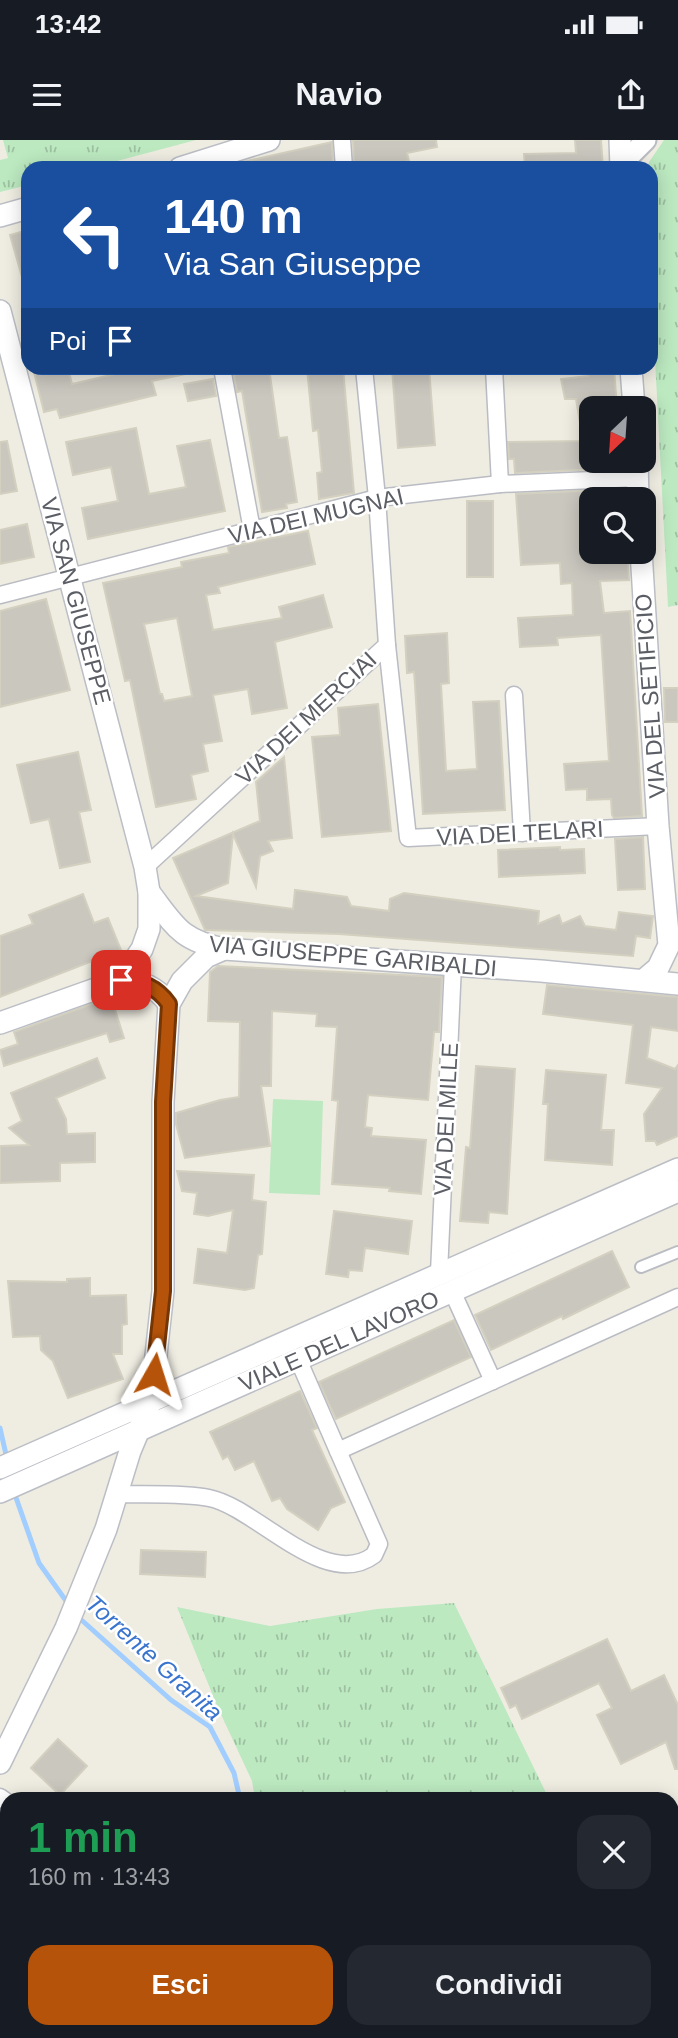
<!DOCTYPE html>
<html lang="it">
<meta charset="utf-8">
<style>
body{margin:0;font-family:Helvetica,sans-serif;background:#242831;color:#f1f3f6;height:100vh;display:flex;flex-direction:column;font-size:26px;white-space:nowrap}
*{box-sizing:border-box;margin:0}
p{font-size:23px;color:#9ea1a6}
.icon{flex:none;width:38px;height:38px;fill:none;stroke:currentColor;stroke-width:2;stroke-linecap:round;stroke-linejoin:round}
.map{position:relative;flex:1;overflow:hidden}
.side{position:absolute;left:0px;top:1652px;width:679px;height:247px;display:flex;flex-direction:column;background:#171b24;border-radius:21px 21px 0 0;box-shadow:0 4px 18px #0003}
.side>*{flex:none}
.banner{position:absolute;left:21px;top:21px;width:637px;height:214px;border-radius:21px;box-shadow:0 4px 18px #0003;background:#1a4fa0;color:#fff;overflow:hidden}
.needle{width:46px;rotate:205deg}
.controls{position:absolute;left:579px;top:256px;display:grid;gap:14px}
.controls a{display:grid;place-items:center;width:77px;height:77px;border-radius:14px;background:#171b24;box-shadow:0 4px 18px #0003;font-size:35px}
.pin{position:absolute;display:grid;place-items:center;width:60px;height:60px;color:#fff;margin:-30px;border-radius:14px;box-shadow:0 4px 10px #0006}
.me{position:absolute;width:77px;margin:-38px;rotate:6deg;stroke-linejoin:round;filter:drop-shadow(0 0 5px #0008)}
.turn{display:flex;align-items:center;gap:24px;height:147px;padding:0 28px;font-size:32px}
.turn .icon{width:91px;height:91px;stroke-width:2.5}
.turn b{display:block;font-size:49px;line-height:60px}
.then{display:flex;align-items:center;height:66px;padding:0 28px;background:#0003;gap:14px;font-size:26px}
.round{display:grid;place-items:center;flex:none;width:74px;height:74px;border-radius:21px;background:#242831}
.summary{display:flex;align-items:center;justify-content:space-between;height:119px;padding:0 28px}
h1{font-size:42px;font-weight:700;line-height:52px;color:#1e9e55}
.cta{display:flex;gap:14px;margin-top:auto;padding:14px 28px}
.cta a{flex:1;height:80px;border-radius:21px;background:#b45309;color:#fff;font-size:28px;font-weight:700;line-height:80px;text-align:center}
.cta a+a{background:#242831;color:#f1f3f6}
.status{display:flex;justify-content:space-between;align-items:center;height:49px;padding:0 35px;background:#171b24;direction:ltr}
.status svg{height:19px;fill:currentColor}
header{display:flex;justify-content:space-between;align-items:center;height:91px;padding:0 28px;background:#171b24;font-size:32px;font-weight:700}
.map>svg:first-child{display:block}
.grass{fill:url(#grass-tufts)}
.pitch{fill:#bce9c0}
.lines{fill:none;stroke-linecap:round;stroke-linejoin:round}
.stream{stroke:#a2ceff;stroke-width:5}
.building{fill:#cac7bf;stroke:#d4d0c0;stroke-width:2;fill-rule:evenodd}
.pedestrian-casing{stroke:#babcc3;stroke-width:14}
.minor-casing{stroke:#babcc3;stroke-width:19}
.tertiary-casing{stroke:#babcc3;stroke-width:23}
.secondary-casing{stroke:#bbbec5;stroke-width:24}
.pedestrian{stroke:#fff;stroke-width:10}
.minor{stroke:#fff;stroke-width:16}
.tertiary{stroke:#fff;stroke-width:19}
.secondary{stroke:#fff;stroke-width:21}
.route-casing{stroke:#753606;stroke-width:18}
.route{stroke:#b45309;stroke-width:12}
.labels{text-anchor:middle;stroke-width:5;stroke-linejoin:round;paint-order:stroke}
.street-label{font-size:23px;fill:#5b5e65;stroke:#fff}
.water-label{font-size:24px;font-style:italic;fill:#3974ce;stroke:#fff}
</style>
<div class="status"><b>13:42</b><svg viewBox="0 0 49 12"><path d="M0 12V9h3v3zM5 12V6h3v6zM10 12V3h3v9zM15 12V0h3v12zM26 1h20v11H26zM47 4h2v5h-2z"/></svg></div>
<header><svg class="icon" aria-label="menu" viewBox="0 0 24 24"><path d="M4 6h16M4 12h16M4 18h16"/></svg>Navio<svg class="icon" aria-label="share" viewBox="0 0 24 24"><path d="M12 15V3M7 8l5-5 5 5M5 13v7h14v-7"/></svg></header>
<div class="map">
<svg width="678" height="1898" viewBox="0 0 678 1898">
<defs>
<pattern id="grass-tufts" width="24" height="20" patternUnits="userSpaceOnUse" patternTransform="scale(1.75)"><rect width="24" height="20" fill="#bce9c0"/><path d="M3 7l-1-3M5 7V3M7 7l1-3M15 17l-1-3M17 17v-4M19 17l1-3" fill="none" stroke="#9cc0a0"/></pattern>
</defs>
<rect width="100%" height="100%" fill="#efede2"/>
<g class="grass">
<polygon points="3,0 196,0 91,28 28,28 28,45 0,52 0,20 8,18"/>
<polygon points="664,0 678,0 678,465 668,467 651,143 651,28 648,28 649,22"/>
<polygon points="454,1463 549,1659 255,1659 252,1641 218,1568 177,1467 270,1486 377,1469"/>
</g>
<polygon class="pitch" points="273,959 323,961 320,1055 269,1053"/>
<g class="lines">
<g class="stream">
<polyline points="0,1288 7,1319"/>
<polyline points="14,1352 39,1423 69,1465"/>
<polyline points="77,1476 171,1560 210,1587 234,1633 240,1659"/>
<polyline points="322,1892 325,1898"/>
</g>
</g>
<g class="building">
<polygon points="353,0 436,0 437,7 407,13 409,21 379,28 354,28"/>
<polygon points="575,0 601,0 603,28 525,28 524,14 576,13"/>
<polygon points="332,2 333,28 243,28 242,22 247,21"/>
<polygon points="28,90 28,143 24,144 10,95"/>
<polygon points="33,228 68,228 72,244 128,231 127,228 186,228 186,234 152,241 156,255 60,278 57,269 44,272"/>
<polygon points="236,228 269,228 279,298 287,297 297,362 286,364 287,368 262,372 242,251 237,252 234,235 238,234"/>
<polygon points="307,228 343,228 354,353 319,359 317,333 322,332 318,290 313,291"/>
<polygon points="392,228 429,228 435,305 398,308"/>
<polygon points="588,228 614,228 617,268 592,268 592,320 620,320 621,328 515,333 514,319 509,319 508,302 583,301 576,259 565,259 561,239 588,236"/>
<polygon points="213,239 216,256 188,261 184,244"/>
<polygon points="136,288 149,354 186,347 177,306 210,300 225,371 88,399 82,368 118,361 111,327 73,335 66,302"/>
<polygon points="7,301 17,351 0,354 0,302"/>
<polygon points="622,349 623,359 592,359 592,411 627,411 629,440 600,441 604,473 630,471 642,676 614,678 612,675 611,659 587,660 587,649 566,650 564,624 609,621 601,495 557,498 558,505 520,507 518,478 573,475 572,443 561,444 560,423 521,425 516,354"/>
<rect x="467" y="361" width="26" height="76"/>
<polygon points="27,384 34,417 0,424 0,390"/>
<path d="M308,391L315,424L218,447L220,453L206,455L213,490L282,478L279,467L323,455L332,487L275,502L287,568L252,574L248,549L213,555L222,601L203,604L208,631L191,635L196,659L156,667L130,540L125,541L103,443L182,427L181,422L229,413L228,407ZM177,478L192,556L164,561L162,554H160L144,484Z"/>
<polygon points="46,459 70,550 0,567 0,471"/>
<polygon points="447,493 449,543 441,544 446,631 477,629 473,562 499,561 505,670 423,674 415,545 414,532 407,533 405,496"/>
<polygon points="664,548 678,548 678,582 665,582"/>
<polygon points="378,564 391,691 322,697 312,597 340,595 338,568"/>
<polygon points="78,612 91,670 79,672 90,722 60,728 49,679 31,683 17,625"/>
<polygon points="284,617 292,698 268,701 273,711 260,716 256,747 233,694 228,743 196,756 293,769 295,750 347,757 351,766 389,771 390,759 404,753 539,771 538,784 559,775 562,784 580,776 585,786 616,790 619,772 653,776 650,798 636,796 633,816 339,794 205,790 173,718 260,681 256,642"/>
<polygon points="643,697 645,749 618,750 615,699"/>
<polygon points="560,707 560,710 584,709 585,733 499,737 498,710"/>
<polygon points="83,754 94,783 108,778 121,810 0,857 0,796 33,784 29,775"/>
<polygon points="218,826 442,837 439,892 434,892 428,960 368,955 365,987 372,988 371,996 426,1000 421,1054 389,1051 390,1048 332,1044 338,961 332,960 337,887 316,886 317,874 272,871 271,946 261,946 270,1006 185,1018 176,984 176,973 220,960 239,957 240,882 208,881 210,832"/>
<polygon points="547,845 678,857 678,891 651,887 647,918 675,929 678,925 678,996 657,1005 655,1001 646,1001 644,974 662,948 626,943 633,885 543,874"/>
<polygon points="111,857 124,898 110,902 107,893 4,926 0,910 18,904 14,892"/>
<polygon points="97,918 105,938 56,958 66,979 67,994 95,993 95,1022 60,1023 60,1041 0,1043 0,1006 29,1005 9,988 22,981 11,953"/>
<polygon points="476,926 515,929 507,1074 489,1072 488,1083 460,1081 466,1007 470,1008"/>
<polygon points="546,930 606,935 601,990 614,990 612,1025 545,1020 548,964 543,964"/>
<polygon points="177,1031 254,1035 252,1060 266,1062 262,1114 258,1115 254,1148 245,1150 194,1143 198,1109 227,1113 233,1070 208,1076 194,1074 197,1053 182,1051"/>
<polygon points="334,1071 412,1081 408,1114 365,1108 362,1131 349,1130 348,1137 326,1134"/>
<polygon points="612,1111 629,1147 563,1179 562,1176 491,1210 475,1175"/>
<polygon points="90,1138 90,1156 126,1155 127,1184 122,1185 122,1214 113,1214 123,1239 68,1258 53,1221 41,1210 40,1196 13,1197 8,1141 67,1142 67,1139"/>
<polygon points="454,1180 471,1217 336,1279 319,1242"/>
<polygon points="300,1251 317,1288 312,1290 345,1362 331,1368 318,1390 287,1369 280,1358 272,1361 254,1321 235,1330 228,1316 223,1319 210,1292"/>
<polygon points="141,1410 206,1412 205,1437 140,1434"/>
<polygon points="607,1499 631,1551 664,1535 678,1565 678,1629 675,1629 666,1602 621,1624 597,1575 612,1568 599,1543 522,1579 516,1565 510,1568 501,1548"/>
<polygon points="58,1599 87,1626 60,1655 31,1628"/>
</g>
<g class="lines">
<g class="pedestrian-casing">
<polyline id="pedestrian" points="641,1127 678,1112"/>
</g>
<g class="minor-casing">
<g id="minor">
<polyline points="342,0 344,28"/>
<polyline points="222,228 252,390"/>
<polyline points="494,228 500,344"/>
<polyline points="0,455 377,358 500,344 638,338"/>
<polyline points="387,505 408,698 658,686"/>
<polyline points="514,555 522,693"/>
<polyline points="145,727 387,505 377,358 364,228"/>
<polyline points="439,1133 453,825"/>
<polyline points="452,1151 493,1241"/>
<polyline points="298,1219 338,1311 678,1157"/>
<path d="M118,1354C144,1355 184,1353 209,1358C256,1367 325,1452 374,1415L379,1404L338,1311"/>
<polyline points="0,1657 7,1662"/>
<polyline points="0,1888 7,1876"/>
<polyline points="132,1892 135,1898"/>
</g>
</g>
<g class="tertiary-casing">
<polyline id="tertiary" points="621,25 646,0"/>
</g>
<g class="secondary-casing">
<g id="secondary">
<polyline points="620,0 621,28"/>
<polyline points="180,28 269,0"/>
<polyline points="0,76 28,68"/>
<polyline points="0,171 145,727 149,752 149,789 142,809 121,840 0,883"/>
<polyline points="631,228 634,268"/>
<polyline points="637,320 638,359"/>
<polyline points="641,411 658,686 669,805 658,828 645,839"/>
<path d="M149,752C175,786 180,800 224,809L541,831L678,844"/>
<path d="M121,840C142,841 157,847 169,864"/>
<polyline points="0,1328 678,1029"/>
<polyline points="0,1352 678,1051"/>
<polyline points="0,1623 66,1488 106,1389 130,1311 151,1261 163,1151 163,962 169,864 182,841 206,817 224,809"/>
</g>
</g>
<use href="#pedestrian" class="pedestrian"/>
<use href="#minor" class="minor"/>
<use href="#tertiary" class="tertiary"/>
<use href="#secondary" class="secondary"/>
</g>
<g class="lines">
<g class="route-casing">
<path id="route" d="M121,840C142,841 157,847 169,864L163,962V1151L154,1234"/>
</g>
<use href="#route" class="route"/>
</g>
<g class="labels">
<g class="street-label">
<text transform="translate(316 376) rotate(-13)" y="8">VIA DEI MUGNAI</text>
<text transform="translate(76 461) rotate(75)" y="8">VIA SAN GIUSEPPE</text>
<text transform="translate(650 556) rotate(-94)" y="8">VIA DEL SETIFICIO</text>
<text transform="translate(306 578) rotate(-43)" y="8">VIA DEI MERCIAI</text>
<text transform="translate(520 693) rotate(-3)" y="8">VIA DEI TELARI</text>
<text transform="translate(353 816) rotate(5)" y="8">VIA GIUSEPPE GARIBALDI</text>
<text transform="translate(446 979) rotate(-87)" y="8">VIA DEI MILLE</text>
<text transform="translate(339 1201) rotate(-24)" y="8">VIALE DEL LAVORO</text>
</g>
<g class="water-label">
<text transform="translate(154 1518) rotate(42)" y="8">Torrente Granita</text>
</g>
</g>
</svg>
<div class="controls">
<a><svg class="needle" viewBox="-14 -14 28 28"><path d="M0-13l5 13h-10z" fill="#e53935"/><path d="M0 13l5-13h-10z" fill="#9ea1a6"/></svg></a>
<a><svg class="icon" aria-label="search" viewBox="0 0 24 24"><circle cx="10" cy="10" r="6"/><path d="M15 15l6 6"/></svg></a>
</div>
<div class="pin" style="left:121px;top:840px;background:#d93025"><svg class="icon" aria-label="arrive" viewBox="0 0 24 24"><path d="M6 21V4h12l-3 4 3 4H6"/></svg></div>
<svg class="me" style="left:154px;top:1234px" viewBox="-20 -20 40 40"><path d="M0-17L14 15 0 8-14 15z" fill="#b45309" stroke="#fff" stroke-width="4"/></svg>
<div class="banner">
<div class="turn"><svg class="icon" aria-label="left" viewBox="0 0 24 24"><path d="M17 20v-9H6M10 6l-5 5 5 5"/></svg><div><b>140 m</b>Via San Giuseppe</div></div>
<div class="then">Poi<svg class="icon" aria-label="arrive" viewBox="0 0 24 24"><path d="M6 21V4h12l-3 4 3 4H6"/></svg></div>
</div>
<section class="side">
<div class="summary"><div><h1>1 min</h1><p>160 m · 13:43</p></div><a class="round"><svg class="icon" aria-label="close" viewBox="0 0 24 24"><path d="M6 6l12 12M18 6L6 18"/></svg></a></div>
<div class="cta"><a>Esci</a><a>Condividi</a></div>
</section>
</div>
